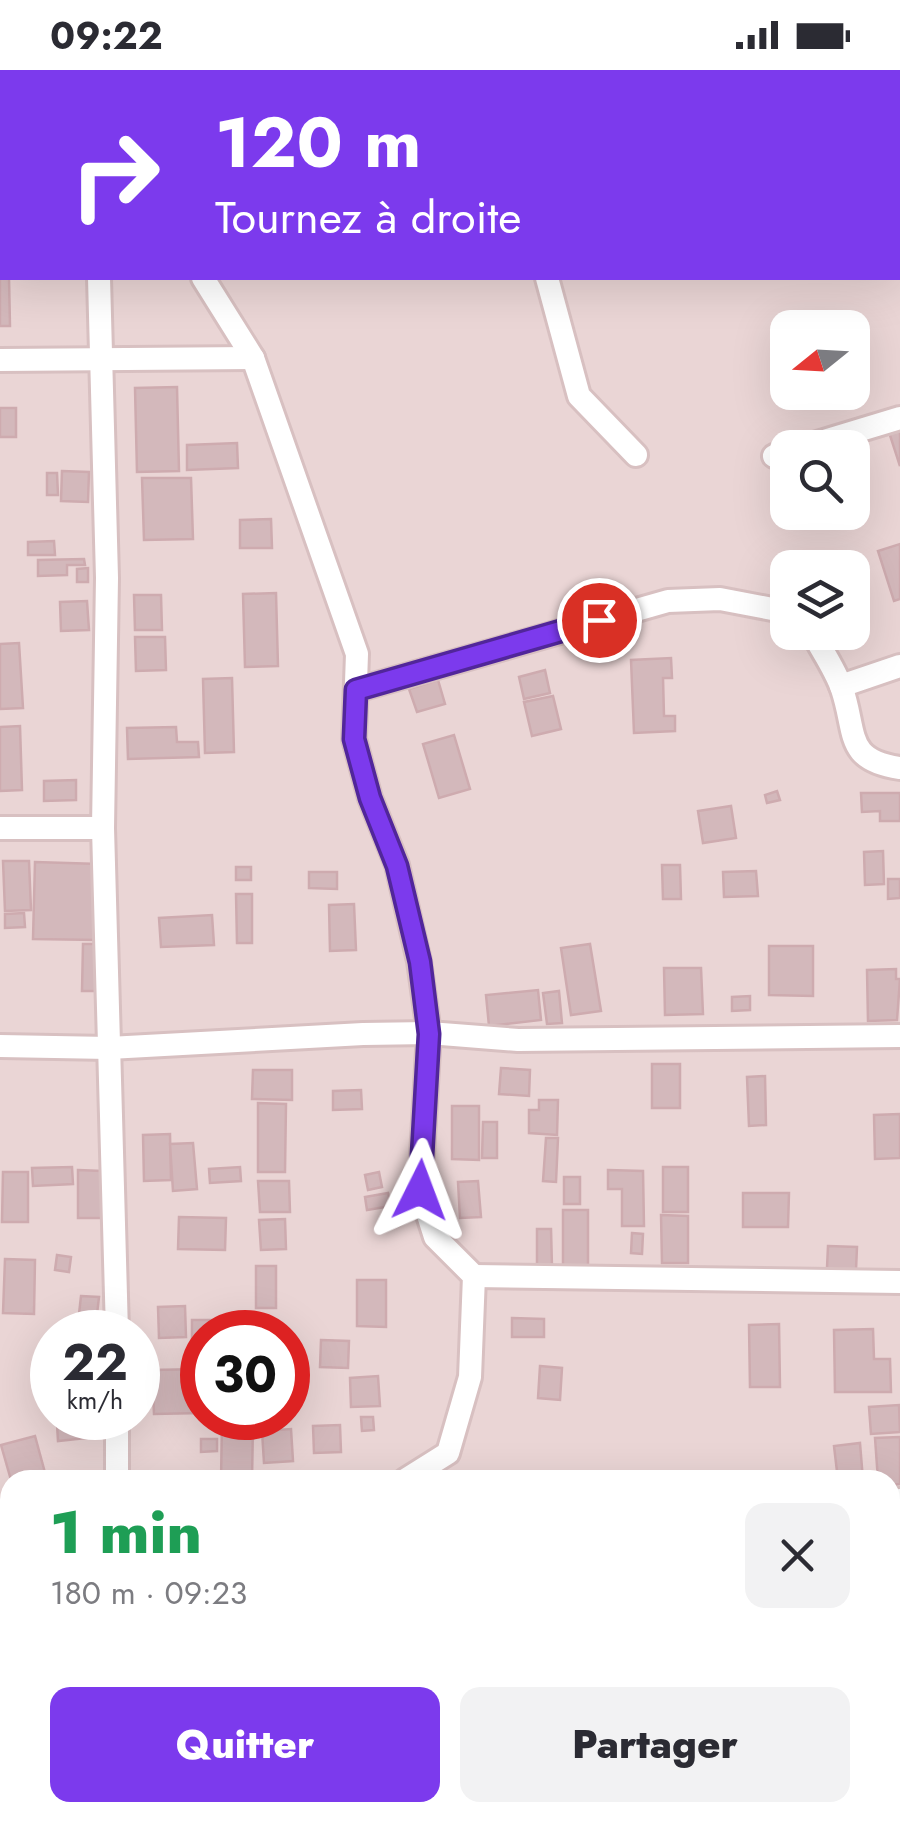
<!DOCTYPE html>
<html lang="fr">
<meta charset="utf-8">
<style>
body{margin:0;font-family:Jost,sans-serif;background:#f2f2f3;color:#2b2b33;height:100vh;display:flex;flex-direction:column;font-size:38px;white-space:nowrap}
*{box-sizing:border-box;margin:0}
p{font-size:32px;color:#7c7c81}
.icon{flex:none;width:55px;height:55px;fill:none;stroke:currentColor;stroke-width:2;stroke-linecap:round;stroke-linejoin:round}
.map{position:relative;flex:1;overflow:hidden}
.drawer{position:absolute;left:0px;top:1400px;width:900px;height:352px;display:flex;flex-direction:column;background:#fff;border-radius:30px 30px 0 0;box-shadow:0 10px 40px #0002}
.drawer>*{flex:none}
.guide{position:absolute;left:0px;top:0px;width:900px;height:210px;box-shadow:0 10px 40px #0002;background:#7c3aed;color:#fff;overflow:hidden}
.needle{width:65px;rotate:252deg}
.tools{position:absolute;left:770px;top:240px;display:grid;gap:20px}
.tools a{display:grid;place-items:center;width:100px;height:100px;border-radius:20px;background:#fff;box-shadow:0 10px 40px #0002;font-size:50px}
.speed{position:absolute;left:30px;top:1240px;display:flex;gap:20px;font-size:50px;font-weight:700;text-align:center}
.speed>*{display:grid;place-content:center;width:130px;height:130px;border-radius:50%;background:#fff;box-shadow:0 10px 40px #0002;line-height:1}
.speed small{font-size:25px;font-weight:400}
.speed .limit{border:15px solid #d22;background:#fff;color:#111}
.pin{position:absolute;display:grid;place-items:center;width:85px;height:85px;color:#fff;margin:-42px;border:5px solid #fff;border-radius:50%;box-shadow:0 2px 10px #0007}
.me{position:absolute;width:110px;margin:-55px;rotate:3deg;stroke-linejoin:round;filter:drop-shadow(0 0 8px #0008)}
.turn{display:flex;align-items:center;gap:35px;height:210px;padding:0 50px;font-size:45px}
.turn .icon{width:130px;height:130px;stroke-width:2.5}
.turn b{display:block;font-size:70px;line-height:85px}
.round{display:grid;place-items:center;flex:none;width:105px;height:105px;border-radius:20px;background:#f2f2f3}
.head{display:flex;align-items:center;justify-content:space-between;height:170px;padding:0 50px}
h1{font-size:60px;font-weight:800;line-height:75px;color:#1e9e55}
.primary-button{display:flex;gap:20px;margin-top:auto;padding:20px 50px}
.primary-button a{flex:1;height:115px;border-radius:20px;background:#7c3aed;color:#fff;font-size:40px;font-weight:800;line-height:115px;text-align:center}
.primary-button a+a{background:#f2f2f3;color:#2b2b33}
.status{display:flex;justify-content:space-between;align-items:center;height:70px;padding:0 50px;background:#fff;direction:ltr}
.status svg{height:28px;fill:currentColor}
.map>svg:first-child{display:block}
.residential{fill:#ead5d5;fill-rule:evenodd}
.building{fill:#d3b8bb;stroke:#ceabaf;stroke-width:2.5}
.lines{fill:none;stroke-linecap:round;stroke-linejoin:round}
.street-casing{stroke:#d8c0c1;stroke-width:28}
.street{stroke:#fff;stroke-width:22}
.route-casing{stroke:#51269a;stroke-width:25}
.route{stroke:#7c3aed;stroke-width:18}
</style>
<div class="status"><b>09:22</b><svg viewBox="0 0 49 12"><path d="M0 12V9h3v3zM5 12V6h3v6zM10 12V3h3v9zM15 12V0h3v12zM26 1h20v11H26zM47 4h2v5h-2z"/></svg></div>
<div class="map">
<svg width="900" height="1752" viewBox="0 0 900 1752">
<rect width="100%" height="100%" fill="#f2e3e3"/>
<path class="residential" d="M0,0H900V1752H0ZM2,2H898V208H2ZM788,258H852V322H788ZM788,378H852V442H788ZM788,498H852V562H788ZM52,1262H138V1348H52ZM202,1262H288V1348H202ZM10,1410H890V1742H10Z"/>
<g class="building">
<polygon points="0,0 31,0 31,2 2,2 0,25"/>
<rect x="0" y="31" width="2" height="66"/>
<polygon points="0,193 2,208 9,208 10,256 0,256"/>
<polygon points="177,317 179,401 137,402 135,318"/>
<rect x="0" y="338" width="16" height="29"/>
<polygon points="900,355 900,396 888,359"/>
<polygon points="237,373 238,398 187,400 187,375"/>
<polygon points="62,401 89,402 88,432 61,431"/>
<polygon points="47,403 57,403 58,425 47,425"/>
<polygon points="142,408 191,408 193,469 144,470"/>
<polygon points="271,449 272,478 240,478 240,450"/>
<polygon points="54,471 55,485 28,485 28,472"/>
<polygon points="900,474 900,529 894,531 878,481"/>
<polygon points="84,489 85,495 67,495 67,505 38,506 38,490"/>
<polygon points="88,498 88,512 77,512 77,499"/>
<polygon points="276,523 278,596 245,597 243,524"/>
<polygon points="134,525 161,525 162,560 135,560"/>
<polygon points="87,531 89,560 61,561 60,532"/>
<polygon points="135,567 165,567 166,600 136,601"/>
<polygon points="19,573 23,638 0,639 0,574"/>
<polygon points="671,588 672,608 663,608 664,646 675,646 675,661 634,663 631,590"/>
<polygon points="545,600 550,623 524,629 519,607"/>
<polygon points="232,608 234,682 205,683 203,609"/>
<polygon points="438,610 445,634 417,642 409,619"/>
<polygon points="553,626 561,659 532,666 524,632"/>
<polygon points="20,656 22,720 0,721 0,657"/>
<polygon points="176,657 177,672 198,672 199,687 128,689 127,658"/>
<polygon points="454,665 470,719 439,728 423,674"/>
<polygon points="76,710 76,730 44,731 44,711"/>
<polygon points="777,721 780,730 767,733 765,725"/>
<polygon points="861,723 900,723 900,751 880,751 880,741 862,742"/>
<polygon points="731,736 736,768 703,773 698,741"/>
<polygon points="883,781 884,814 865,815 864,782"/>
<polygon points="3,791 29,791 31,840 5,841"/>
<polygon points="35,792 99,794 97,870 33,869"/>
<polygon points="662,795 680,795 681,829 663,829"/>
<rect x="236" y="797" width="15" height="13"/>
<polygon points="756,801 758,826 724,827 723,802"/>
<polygon points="309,802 337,802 337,819 309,818"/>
<polygon points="888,809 900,809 900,828 888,829"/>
<polygon points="236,824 252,824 252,873 237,873"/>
<polygon points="354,834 356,880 330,881 329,835"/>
<polygon points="24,843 25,857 5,858 5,844"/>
<polygon points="212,845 214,875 161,877 159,848"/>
<polygon points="83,874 99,874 98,921 82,921"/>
<polygon points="590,874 601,941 571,945 561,878"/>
<polygon points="769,876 813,876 813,926 769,925"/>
<polygon points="664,898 701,898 703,944 665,945"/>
<polygon points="896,899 896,909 900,909 897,950 868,951 867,900"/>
<polygon points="538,920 541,950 489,956 486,925"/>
<polygon points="559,921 562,953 547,954 543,923"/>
<polygon points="750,926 750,940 732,941 732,927"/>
<rect x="652" y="994" width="28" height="44"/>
<polygon points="501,998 530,1000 529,1026 499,1024"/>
<polygon points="253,1000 292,1000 292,1030 252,1029"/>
<polygon points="765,1006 766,1055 749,1056 747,1007"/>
<polygon points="361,1020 362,1039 333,1040 333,1021"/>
<polygon points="539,1030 558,1030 557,1065 529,1063 529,1040 539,1040"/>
<polygon points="258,1033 286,1034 285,1102 258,1102"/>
<polygon points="452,1036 479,1036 479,1090 452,1089"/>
<polygon points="900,1044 900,1088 875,1089 874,1045"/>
<polygon points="483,1052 497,1052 497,1088 482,1088"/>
<polygon points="170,1064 171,1110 144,1111 143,1065"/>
<polygon points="546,1068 558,1068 556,1112 543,1111"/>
<polygon points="193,1073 197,1119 173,1121 170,1074"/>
<polygon points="72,1097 73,1114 33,1116 32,1098"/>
<polygon points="240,1097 241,1111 210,1113 209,1099"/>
<rect x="663" y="1097" width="25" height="45"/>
<polygon points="78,1100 102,1101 102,1148 78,1148"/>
<polygon points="608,1100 643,1101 644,1156 622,1156 622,1119 608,1119"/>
<polygon points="3,1102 28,1102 28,1152 2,1152"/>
<polygon points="379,1102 382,1117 368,1120 365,1105"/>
<rect x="564" y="1107" width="16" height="27"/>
<polygon points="258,1111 289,1111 290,1142 260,1142"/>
<polygon points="478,1111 481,1147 460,1148 458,1112"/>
<polygon points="388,1123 391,1136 367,1140 365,1127"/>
<polygon points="743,1123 789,1123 788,1157 743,1157"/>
<rect x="563" y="1140" width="25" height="60"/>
<polygon points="661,1145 688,1146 688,1193 662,1193"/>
<polygon points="179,1147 226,1148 225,1180 178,1179"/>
<polygon points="285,1149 286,1179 261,1180 259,1150"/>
<polygon points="537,1159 551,1159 552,1197 537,1197"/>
<polygon points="632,1163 643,1164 642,1184 631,1183"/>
<polygon points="828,1176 857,1177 856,1200 827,1198"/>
<polygon points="57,1185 71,1187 69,1202 55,1200"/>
<polygon points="5,1189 35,1190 34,1244 3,1243"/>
<rect x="256" y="1196" width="20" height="42"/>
<polygon points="357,1210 386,1210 386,1257 357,1256"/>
<polygon points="81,1226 99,1227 95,1262 77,1262"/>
<polygon points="185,1236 186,1267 159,1268 158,1237"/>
<polygon points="225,1246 238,1246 239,1262 225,1262"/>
<polygon points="512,1248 544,1249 544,1267 512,1267"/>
<polygon points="192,1250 222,1250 222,1262 202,1262 202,1267 192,1268"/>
<polygon points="779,1254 780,1317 750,1317 749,1255"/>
<polygon points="873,1259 874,1289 890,1289 891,1322 835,1322 834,1260"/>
<polygon points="288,1266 290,1266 291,1299 288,1299"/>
<polygon points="321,1270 349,1271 348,1298 320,1297"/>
<polygon points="45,1277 52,1277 52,1318 44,1318"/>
<polygon points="540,1296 562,1298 560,1330 538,1328"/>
<polygon points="202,1299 202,1343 154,1344 152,1300"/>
<polygon points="378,1306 380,1336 351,1337 350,1308"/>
<polygon points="899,1335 900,1362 871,1364 869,1337"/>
<polygon points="361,1347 373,1347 374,1360 362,1361"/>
<polygon points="86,1351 87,1368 58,1371 57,1354"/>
<polygon points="222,1352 253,1353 252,1410 221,1410"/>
<polygon points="340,1355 341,1382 314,1383 313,1356"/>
<polygon points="291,1359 293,1391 264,1393 262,1361"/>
<polygon points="35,1366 47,1410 11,1410 1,1375"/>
<polygon points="900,1367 900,1414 890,1415 890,1410 878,1410 875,1368"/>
<polygon points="201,1369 217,1369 217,1381 201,1382"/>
<polygon points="860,1373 863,1410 838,1410 834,1376"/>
<polygon points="900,1629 900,1640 890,1642 890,1631"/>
<polygon points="898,1683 900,1701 890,1702 890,1685"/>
<polygon points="188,1742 208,1742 210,1752 191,1752"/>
<polygon points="567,1742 609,1742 568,1749"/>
<polygon points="861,1742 877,1742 878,1752 862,1752"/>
</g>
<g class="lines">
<g class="street-casing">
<g id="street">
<polyline points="88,0 89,2"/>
<polyline points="494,0 495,2"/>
<polyline points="898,116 900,115"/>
<polyline points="0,164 2,164"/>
<polyline points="99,208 107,508 103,758 117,1262"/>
<polyline points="203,208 253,288 357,584 354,669 370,728 397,795 419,891 429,963 518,970 900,966"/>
<polyline points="547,208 579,326 636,385"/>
<polyline points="0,290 253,288"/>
<polyline points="801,378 900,348"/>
<polyline points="774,386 788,381"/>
<path d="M812,562C822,581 835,599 842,619C857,663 844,690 900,698"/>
<polyline points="841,616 900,596"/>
<polyline points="356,620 668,531 720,529 788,542"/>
<polyline points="0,758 103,758"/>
<polyline points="0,976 109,978 363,964 429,963 420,1120 435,1167 474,1206 470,1307 448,1383 405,1410"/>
<polyline points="474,1206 900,1212"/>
<polyline points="117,1410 117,1348"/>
<polyline points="890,1432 900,1430"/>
<polyline points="298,1742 299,1752"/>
<polyline points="415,1742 417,1752"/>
<polyline points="713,1742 715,1752"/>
</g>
</g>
<use href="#street" class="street"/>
</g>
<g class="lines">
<g class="route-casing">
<polyline id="route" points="420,1120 429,964 420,892 397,796 370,728 354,669 356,620 599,550"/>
</g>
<use href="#route" class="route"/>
</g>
</svg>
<div class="tools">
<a><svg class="needle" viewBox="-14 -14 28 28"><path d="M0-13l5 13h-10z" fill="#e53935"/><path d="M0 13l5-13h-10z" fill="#7c7c81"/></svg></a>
<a><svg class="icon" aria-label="search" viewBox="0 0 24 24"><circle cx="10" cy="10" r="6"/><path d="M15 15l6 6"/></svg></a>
<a><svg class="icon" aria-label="layers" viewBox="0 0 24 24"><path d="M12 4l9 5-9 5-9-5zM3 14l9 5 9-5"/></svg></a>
</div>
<div class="speed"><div>22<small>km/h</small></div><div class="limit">30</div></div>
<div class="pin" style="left:599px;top:550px;background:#d93025"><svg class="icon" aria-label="arrive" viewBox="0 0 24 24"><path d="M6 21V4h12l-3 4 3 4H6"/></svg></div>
<svg class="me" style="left:420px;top:1120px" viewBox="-20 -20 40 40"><path d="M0-17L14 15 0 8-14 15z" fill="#7c3aed" stroke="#fff" stroke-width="4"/></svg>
<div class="guide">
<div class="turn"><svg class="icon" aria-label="right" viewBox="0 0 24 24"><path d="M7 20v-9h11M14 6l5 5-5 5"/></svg><div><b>120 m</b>Tournez à droite</div></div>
</div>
<section class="drawer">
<div class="head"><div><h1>1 min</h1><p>180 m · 09:23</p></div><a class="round"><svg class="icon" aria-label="close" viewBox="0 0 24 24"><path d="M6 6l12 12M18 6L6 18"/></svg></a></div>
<div class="primary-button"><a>Quitter</a><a>Partager</a></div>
</section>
</div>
